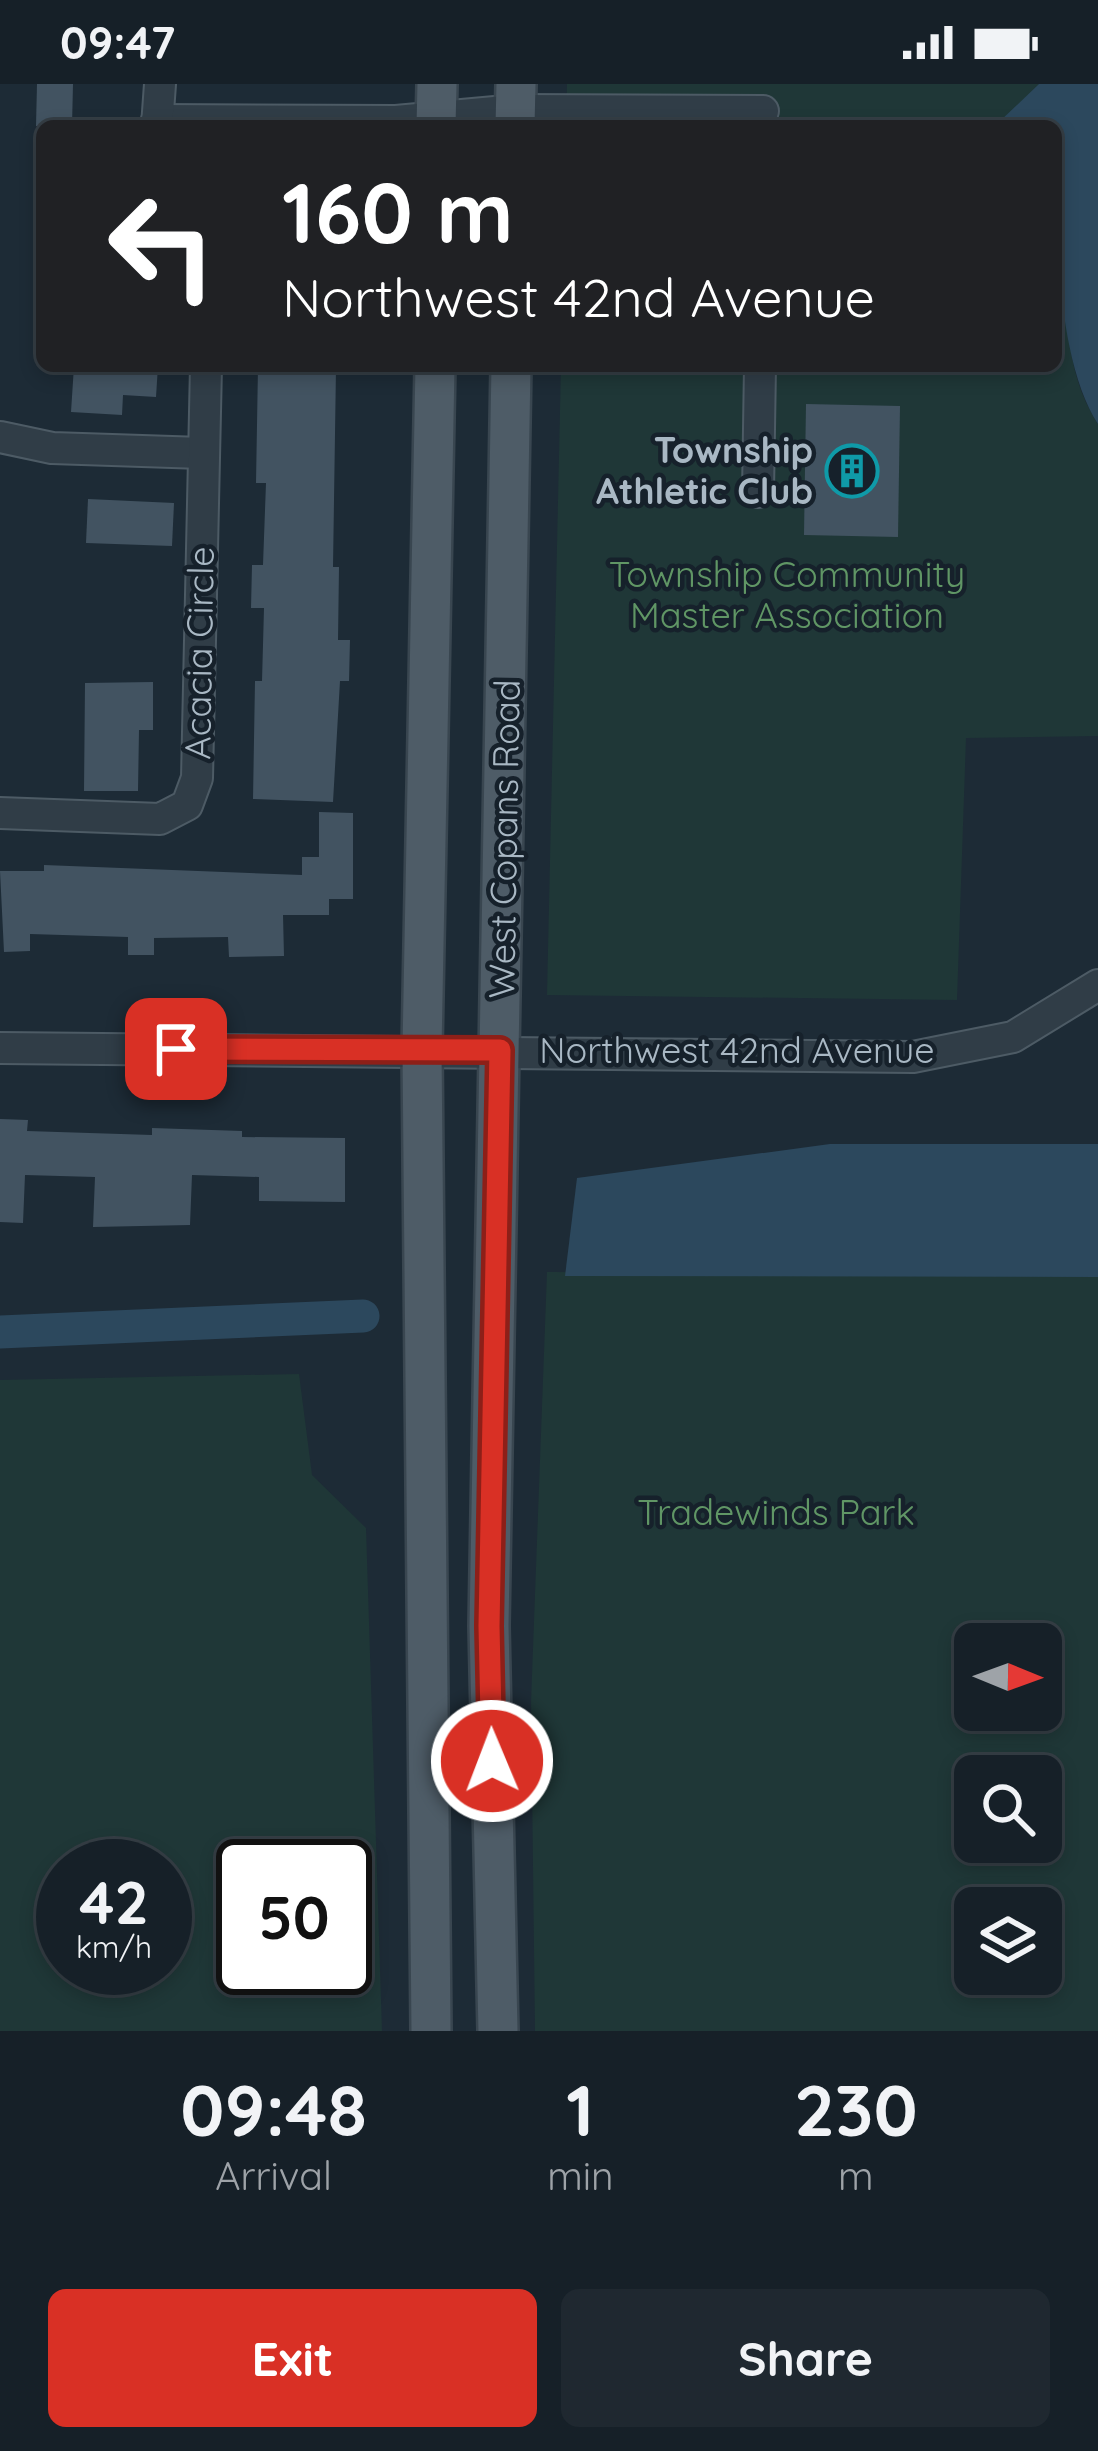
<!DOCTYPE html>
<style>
body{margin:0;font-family:Quicksand,sans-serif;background:#1f2830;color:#f1f3f6;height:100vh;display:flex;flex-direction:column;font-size:45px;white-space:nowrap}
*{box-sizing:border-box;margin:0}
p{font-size:39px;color:#9ea3a8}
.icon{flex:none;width:66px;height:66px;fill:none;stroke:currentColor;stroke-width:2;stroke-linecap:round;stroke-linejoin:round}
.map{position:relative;height:1947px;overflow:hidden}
.side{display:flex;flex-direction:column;background:#162028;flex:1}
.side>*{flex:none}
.hud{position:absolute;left:36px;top:36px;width:1026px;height:252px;border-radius:18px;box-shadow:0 6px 18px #0003,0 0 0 3px #353e45;background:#202124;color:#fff;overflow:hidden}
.needle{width:78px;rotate:91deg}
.fabs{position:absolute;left:954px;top:1539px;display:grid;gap:24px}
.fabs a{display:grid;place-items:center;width:108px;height:108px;border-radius:18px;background:#162028;box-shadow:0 6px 18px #0003,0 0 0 3px #353e45;font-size:60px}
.speed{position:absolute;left:36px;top:1755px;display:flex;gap:24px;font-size:60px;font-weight:700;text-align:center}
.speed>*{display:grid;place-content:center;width:156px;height:156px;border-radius:50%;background:#162028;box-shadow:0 6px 18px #0003,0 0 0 3px #353e45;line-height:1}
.speed small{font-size:30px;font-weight:400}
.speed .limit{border:6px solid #111;border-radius:18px;background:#fff;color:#111}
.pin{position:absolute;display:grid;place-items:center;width:102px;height:102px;color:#fff;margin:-51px;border-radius:24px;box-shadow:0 6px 18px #0006}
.me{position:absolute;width:132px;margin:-66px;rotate:359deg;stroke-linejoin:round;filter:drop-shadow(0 0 9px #0008)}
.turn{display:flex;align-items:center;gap:42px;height:252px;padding:0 48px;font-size:54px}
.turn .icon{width:156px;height:156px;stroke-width:2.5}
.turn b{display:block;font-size:84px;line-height:102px}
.eta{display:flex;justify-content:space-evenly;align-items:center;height:204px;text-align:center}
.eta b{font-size:72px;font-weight:700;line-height:84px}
.action{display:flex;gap:24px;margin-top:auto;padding:24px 48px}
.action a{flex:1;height:138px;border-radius:18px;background:#d93025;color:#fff;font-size:48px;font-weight:700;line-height:138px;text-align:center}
.action a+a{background:#1f2830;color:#f1f3f6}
.status{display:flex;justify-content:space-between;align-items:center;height:84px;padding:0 60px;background:#162028;direction:ltr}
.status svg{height:33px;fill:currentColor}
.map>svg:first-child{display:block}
.green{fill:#1f3737;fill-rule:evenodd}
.water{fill:#2c485d}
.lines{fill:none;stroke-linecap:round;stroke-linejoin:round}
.canal{stroke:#2c485d;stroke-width:33}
.building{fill:#425361}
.minor-casing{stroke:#4d5b65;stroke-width:34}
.major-casing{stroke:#394650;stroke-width:44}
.minor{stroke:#303d47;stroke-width:30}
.major{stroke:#4e5c67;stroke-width:39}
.route-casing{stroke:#8d1f18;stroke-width:30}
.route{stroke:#d93025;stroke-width:21}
.labels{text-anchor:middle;stroke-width:9;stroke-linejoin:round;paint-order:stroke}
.poi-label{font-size:36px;font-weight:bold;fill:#a9b8c4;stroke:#16212b;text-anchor:end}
.park-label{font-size:36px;fill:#609665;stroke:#16212b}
.street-label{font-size:36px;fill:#a9b8c4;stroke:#16212b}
</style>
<div class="status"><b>09:47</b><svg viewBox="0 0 49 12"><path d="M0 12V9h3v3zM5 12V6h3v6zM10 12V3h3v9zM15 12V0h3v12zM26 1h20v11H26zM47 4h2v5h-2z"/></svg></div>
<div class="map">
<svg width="1098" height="1947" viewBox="0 0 1098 1947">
<rect width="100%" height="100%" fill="#1d2b36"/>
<g class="green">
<polygon points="567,0 1039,0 1000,42 566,42"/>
<path d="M1056,120C1078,196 1051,267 1098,340V652L966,654L957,916L547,911L561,282H1056Z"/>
<path d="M547,1188L1098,1190V1947H535L531,1618ZM975,1560H1041V1626H975ZM975,1692H1041V1758H975ZM975,1824H1041V1890H975Z"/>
<path d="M299,1290L312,1391L366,1444L382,1947H0V1296ZM165,1782V1884H63V1782ZM345,1782V1884H243V1782Z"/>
</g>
<g class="water">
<path d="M1039,0H1098V340C1053,270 1056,125 1056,42L998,39Z"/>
<polygon points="830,1060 1098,1060 1098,1193 565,1192 577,1094"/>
</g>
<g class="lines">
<polyline class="canal" points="0,1248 363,1232"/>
</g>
<g class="building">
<polygon points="37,0 73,0 72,42 36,42"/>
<polygon points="74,282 158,282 156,313 123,311 122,331 71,328"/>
<polygon points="258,282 336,284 333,483 339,483 338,556 350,556 349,597 340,597 333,718 253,715 255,597 262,597 264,524 251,524 252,481 263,481 266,399 256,399"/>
<polygon points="806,320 900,322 898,453 804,451"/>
<polygon points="88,415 174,419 172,462 86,459"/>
<polygon points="153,598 153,646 139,646 138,707 84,707 85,599"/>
<polygon points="319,728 353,729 353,815 329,815 329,831 283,831 284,872 229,873 228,853 154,854 154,871 128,871 128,853 30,850 30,867 4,868 0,787 44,787 44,781 302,791 302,773 319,773"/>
<polygon points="0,1035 28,1036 27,1047 152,1051 152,1044 242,1047 242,1053 345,1054 345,1118 259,1117 259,1093 192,1091 190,1141 93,1143 95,1093 25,1091 23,1139 0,1138"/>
</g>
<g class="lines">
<g class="minor-casing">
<g id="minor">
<polyline points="157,36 396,37 515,26 763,27"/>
<polyline points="157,42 160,0"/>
<polyline points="0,353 52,364 202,369"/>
<polyline points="758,408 760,282"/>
<polyline points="0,729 160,735 187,721 197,694 206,282"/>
<polyline points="0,964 913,973 1013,953 1098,901"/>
</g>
</g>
<g class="major-casing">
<g id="major">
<polyline points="436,42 437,0"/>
<polyline points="515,42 516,0"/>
<polyline points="431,1947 422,965 435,282"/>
<polyline points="498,1947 489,1542 511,282"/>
</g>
</g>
<use href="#minor" class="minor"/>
<use href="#major" class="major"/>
</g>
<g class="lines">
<g class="route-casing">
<polyline id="route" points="176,965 500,966 489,1542 492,1677"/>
</g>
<use href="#route" class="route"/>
</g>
<defs>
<g id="building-ring" transform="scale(2.7)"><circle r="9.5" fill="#16212b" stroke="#0f9aa8" stroke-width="1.5"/><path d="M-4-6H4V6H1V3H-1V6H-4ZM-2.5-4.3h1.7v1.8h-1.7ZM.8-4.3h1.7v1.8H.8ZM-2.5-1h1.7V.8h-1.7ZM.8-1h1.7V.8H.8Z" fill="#0f9aa8"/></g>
</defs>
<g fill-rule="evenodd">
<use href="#building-ring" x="852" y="387"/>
</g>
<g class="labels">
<g class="poi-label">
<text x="813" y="379">Township<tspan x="813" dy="41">Athletic Club</tspan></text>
</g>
<g class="park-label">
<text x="787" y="503">Township Community<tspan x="787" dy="41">Master Association</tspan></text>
<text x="776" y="1441">Tradewinds Park</text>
</g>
<g class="street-label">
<text transform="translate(199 569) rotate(-89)" y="13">Acacia Circle</text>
<text transform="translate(504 755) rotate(-89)" y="13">West Copans Road</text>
<text x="737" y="979">Northwest 42nd Avenue</text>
</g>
</g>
</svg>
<div class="fabs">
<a><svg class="needle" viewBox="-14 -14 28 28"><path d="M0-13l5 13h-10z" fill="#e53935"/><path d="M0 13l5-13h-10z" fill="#9ea3a8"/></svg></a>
<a><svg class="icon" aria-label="search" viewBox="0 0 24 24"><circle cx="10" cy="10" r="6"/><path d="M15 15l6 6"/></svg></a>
<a><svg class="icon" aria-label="layers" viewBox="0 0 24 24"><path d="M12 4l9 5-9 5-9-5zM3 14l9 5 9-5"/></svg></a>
</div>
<div class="speed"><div>42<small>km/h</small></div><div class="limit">50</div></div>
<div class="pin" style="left:176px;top:965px;background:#d93025"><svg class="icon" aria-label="arrive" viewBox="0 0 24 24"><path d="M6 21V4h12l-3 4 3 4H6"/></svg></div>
<svg class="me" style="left:492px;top:1677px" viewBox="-20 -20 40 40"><circle r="17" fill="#d93025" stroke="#fff" stroke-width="3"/><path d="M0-11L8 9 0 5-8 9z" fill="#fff"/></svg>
<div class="hud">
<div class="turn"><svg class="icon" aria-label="left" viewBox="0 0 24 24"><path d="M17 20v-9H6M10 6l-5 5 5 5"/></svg><div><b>160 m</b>Northwest 42nd Avenue</div></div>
</div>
</div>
<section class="side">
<div class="eta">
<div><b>09:48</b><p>Arrival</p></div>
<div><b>1</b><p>min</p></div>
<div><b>230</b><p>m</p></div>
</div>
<div class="action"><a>Exit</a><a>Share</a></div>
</section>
